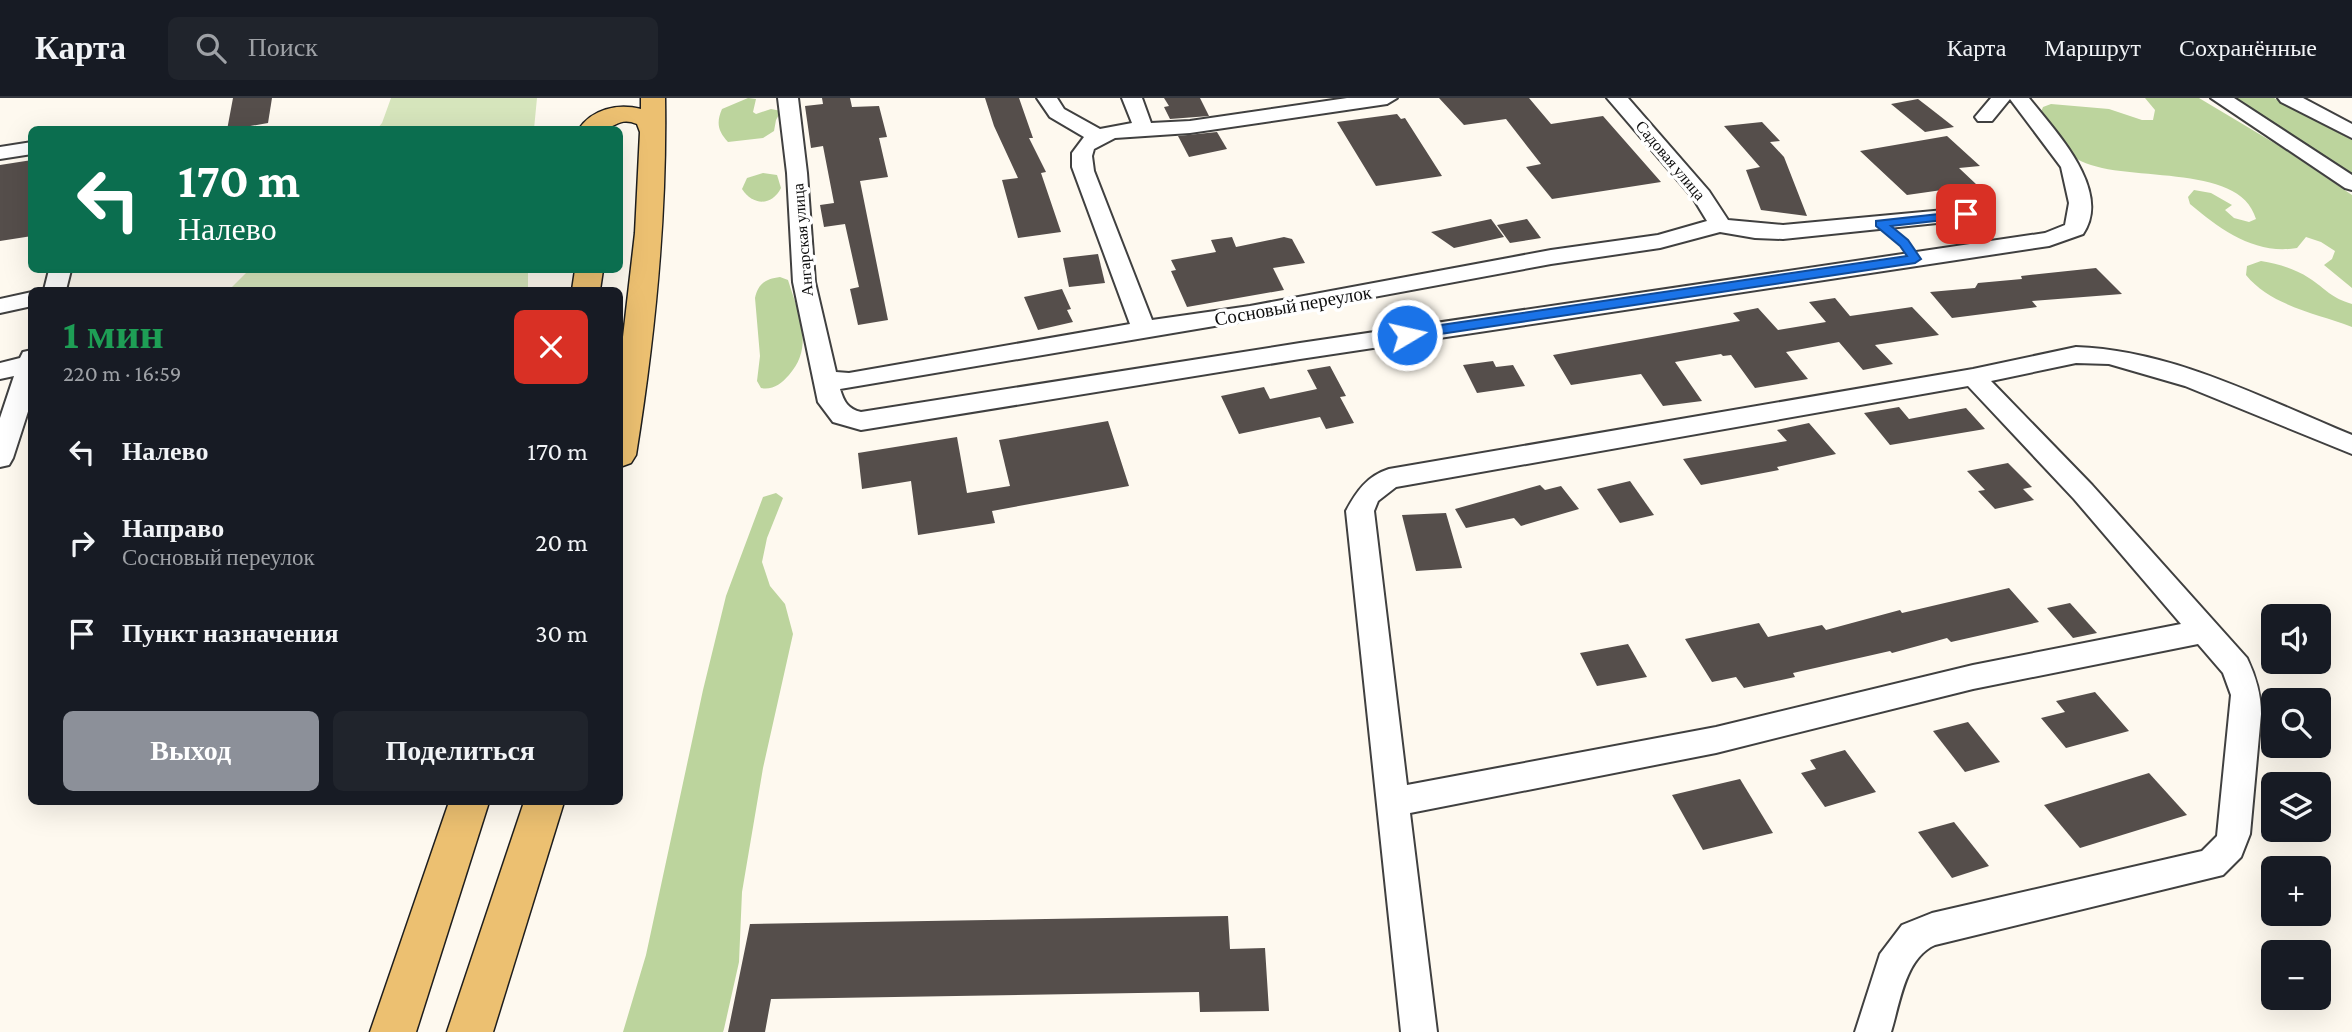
<!DOCTYPE html>
<html lang="ru">
<meta charset="utf-8">
<style>
body{margin:0;font-family:"Crimson Pro",serif;background:#20242c;color:#f1f3f6;height:100vh;display:flex;flex-direction:column;font-size:26px;white-space:nowrap}
*{box-sizing:border-box;margin:0}
p{font-size:23px;color:#9ea1a6}
.icon{flex:none;width:38px;height:38px;fill:none;stroke:currentColor;stroke-width:2;stroke-linecap:round;stroke-linejoin:round}
.map{position:relative;flex:1;overflow:hidden}
.drawer{position:absolute;left:28px;top:189px;width:595px;height:518px;display:flex;flex-direction:column;background:#171b24;border-radius:10px;box-shadow:0 7px 28px #0002}
.drawer>*{flex:none}
.top-card{position:absolute;left:28px;top:28px;width:595px;height:147px;border-radius:10px;box-shadow:0 7px 28px #0002;background:#0b6e4f;color:#fff;overflow:hidden}
.buttons{position:absolute;left:2261px;top:506px;display:grid;gap:14px}
.buttons a{display:grid;place-items:center;width:70px;height:70px;border-radius:10px;background:#171b24;box-shadow:0 7px 28px #0002;font-size:35px}
.pin{position:absolute;display:grid;place-items:center;width:60px;height:60px;color:#fff;margin:-30px;border-radius:14px;box-shadow:0 4px 10px #0006}
.me{position:absolute;width:77px;margin:-38px;rotate:81deg;stroke-linejoin:round;filter:drop-shadow(0 0 5px #0008)}
.turn{display:flex;align-items:center;gap:24px;height:147px;padding:0 35px;font-size:32px}
.turn .icon{width:91px;height:91px;stroke-width:2.5}
.turn b{display:block;font-size:49px;line-height:60px}
.round{display:grid;place-items:center;flex:none;width:74px;height:74px;border-radius:10px;background:#20242c}
.head{display:flex;align-items:center;justify-content:space-between;height:119px;padding:0 35px}
h1{font-size:42px;font-weight:700;line-height:52px;color:#1e9e55}
.primary-button{display:flex;gap:14px;margin-top:auto;padding:14px 35px}
.primary-button a{flex:1;height:80px;border-radius:10px;background:#8c9099;color:#fff;font-size:28px;font-weight:700;line-height:80px;text-align:center}
.primary-button a+a{background:#20242c;color:#f1f3f6}
ul{padding:0;list-style:none}
li{display:flex;align-items:center;gap:21px;height:91px;padding:0 35px}
li div{flex:1}
li b{display:block;font-size:26px}
li em{font-style:normal}
header{display:flex;align-items:center;gap:42px;box-sizing:border-box;height:98px;padding:0 35px;background:#171b24;border-bottom:2px solid #363941}
header strong{font-size:33px}
nav{display:flex;gap:38px;margin-inline-start:auto;font-size:24px}
.search{width:490px;height:63px;background:#20242c;display:flex;align-items:center;gap:18px;box-sizing:border-box;padding:0 24px;border-radius:10px;color:#9ea1a6;font-size:26px}
.map>svg:first-child{display:block}
.green{fill:#d6e5bc}
.forest{fill:#bcd49d}
.building{fill:#554e4b}
.lines{fill:none;stroke-linecap:round;stroke-linejoin:round}
.minor-casing{stroke:#404040;stroke-width:4}
.major-casing{stroke:#1e1e1e;stroke-width:3}
.minor{fill:#fff;fill-rule:evenodd}
.major{fill:#ecc071;fill-rule:evenodd}
.route{fill:#1a73e8;stroke:#114b97;stroke-width:2}
.labels{text-anchor:middle;stroke-width:7;stroke-linejoin:round;paint-order:stroke}
.far-street-label{font-size:16px;fill:#0d0d0d;stroke:#fff}
.street-label{font-size:19px;fill:#0d0d0d;stroke:#fff}
</style>
<header>
<strong>Карта</strong>
<div class="search"><svg class="icon" aria-label="search" viewBox="0 0 24 24"><circle cx="10" cy="10" r="6"/><path d="M15 15l6 6"/></svg>Поиск</div>
<nav><a>Карта</a><a>Маршрут</a><a>Сохранённые</a></nav>
</header>
<div class="map">
<svg width="2352" height="934" viewBox="0 0 2352 934">
<rect width="100%" height="100%" fill="#fef9ef"/>
<g class="green">
<polygon points="391,0 537,0 534,31 377,31 382,25"/>
<polygon points="249,172 528,172 528,192 243,192 232,189"/>
</g>
<g class="forest">
<path d="M748,0L756,1L753,14L756,16L771,11L781,13L776,22L774,33L763,40L728,44C718,33 716,25 722,11Z"/>
<path d="M2145,0H2199L2281,49L2352,97V190L2324,167L2332,161L2335,153L2321,144L2306,139L2297,150C2255,157 2221,132 2190,106L2188,99L2194,92L2211,95L2232,107L2225,112L2234,120L2249,124L2256,121C2240,62 2120,87 2077,61C2062,52 2051,28 2041,14L2043,9L2051,6L2109,11L2142,22H2153L2155,12Z"/>
<polygon points="2231,0 2274,0 2352,42 2352,77"/>
<path d="M763,75L777,77L781,90C772,108 753,108 742,91L747,80Z"/>
<path d="M2261,163C2278,166 2294,170 2309,180C2326,191 2331,200 2352,206V229C2316,215 2271,208 2246,177L2247,168Z"/>
<path d="M780,179L788,182C798,215 815,248 789,277C781,286 773,292 761,290L757,283L760,258L755,200C758,185 766,181 780,179Z"/>
<polygon points="776,395 783,400 767,440 762,464 770,488 785,506 793,536 763,670 742,794 739,864 724,931 723,934 623,934 646,857 703,592 726,498 763,399"/>
</g>
<g class="building">
<polygon points="233,0 272,0 268,25 227,32"/>
<polygon points="822,0 850,0 852,9 879,8 887,39 879,40 888,79 860,83 888,222 858,227 850,191 859,189 845,126 824,129 820,107 834,105 823,48 811,50 805,8 823,6"/>
<polygon points="985,0 1019,0 1033,40 1029,40 1046,74 1041,75 1061,134 1018,140 1002,82 1018,80 994,28"/>
<polygon points="1164,0 1200,0 1209,18 1170,21 1164,9 1169,8"/>
<polygon points="1439,0 1529,0 1551,26 1603,18 1661,84 1552,101 1526,69 1541,66 1506,21 1464,27"/>
<polygon points="1918,1 1931,11 1954,29 1925,34 1891,6"/>
<polygon points="1397,16 1401,21 1405,20 1442,78 1376,88 1337,24"/>
<polygon points="1762,24 1780,43 1770,44 1784,59 1807,118 1761,112 1746,72 1760,69 1724,28"/>
<polygon points="1217,34 1227,51 1189,59 1178,38"/>
<polygon points="1947,38 1980,68 1959,70 1977,87 1907,97 1860,53"/>
<polygon points="32,62 32,138 0,143 0,67"/>
<polygon points="1491,121 1504,139 1454,150 1431,134"/>
<polygon points="1527,121 1541,140 1510,145 1497,127"/>
<polygon points="1232,139 1236,149 1284,139 1292,141 1305,165 1273,170 1284,192 1187,209 1171,173 1176,172 1171,162 1216,154 1211,142"/>
<polygon points="1098,156 1105,185 1069,189 1063,160"/>
<polygon points="2096,170 2122,196 2032,203 2037,209 1952,220 1930,194 1975,190 1978,185 2022,181 2021,178"/>
<polygon points="1062,191 1071,211 1067,212 1073,224 1038,232 1024,199"/>
<polygon points="1835,200 1850,218 1912,209 1939,237 1875,247 1893,266 1863,272 1839,244 1786,254 1808,281 1755,290 1731,257 1723,258 1721,256 1675,264 1702,303 1663,308 1641,276 1571,287 1553,257 1740,223 1733,215 1758,210 1778,232 1826,224 1809,204"/>
<polygon points="1493,263 1496,269 1513,267 1525,288 1477,295 1463,267"/>
<polygon points="1330,268 1346,298 1340,299 1354,325 1326,331 1320,319 1239,336 1221,298 1264,289 1270,301 1317,291 1307,272"/>
<polygon points="1899,309 1909,321 1966,310 1985,331 1890,347 1864,315"/>
<polygon points="1108,323 1129,388 992,413 995,425 918,437 911,383 862,391 858,355 957,339 967,395 1010,388 999,342"/>
<polygon points="1809,325 1836,356 1777,369 1779,372 1701,387 1683,361 1787,343 1777,332"/>
<polygon points="2008,365 2032,389 2023,391 2034,402 1995,411 1978,393 1985,392 1967,373"/>
<polygon points="1630,383 1654,417 1620,425 1597,391"/>
<polygon points="1540,387 1545,392 1561,388 1579,411 1521,428 1514,420 1466,430 1455,411"/>
<polygon points="1446,415 1462,470 1416,473 1402,417"/>
<polygon points="2009,490 2039,524 1951,544 1947,540 1892,555 1890,553 1793,575 1795,579 1744,590 1736,579 1712,584 1685,541 1759,525 1768,539 1822,527 1826,532 1900,512 1902,515"/>
<polygon points="2070,505 2097,535 2073,540 2047,510"/>
<polygon points="1628,546 1647,579 1597,588 1580,555"/>
<polygon points="2095,594 2129,633 2066,650 2041,620 2065,614 2056,603"/>
<polygon points="1968,624 2000,664 1965,674 1933,633"/>
<polygon points="1845,652 1876,694 1825,709 1801,675 1816,671 1810,662"/>
<polygon points="2149,675 2187,717 2080,750 2044,707"/>
<polygon points="1740,681 1773,735 1703,752 1672,697"/>
<polygon points="1954,724 1989,768 1952,780 1918,734"/>
<polygon points="1228,818 1230,851 1265,850 1269,913 1200,914 1199,894 771,901 765,934 728,934 750,826"/>
</g>
<g class="lines">
<g class="minor-casing">
<g id="minor">
<path d="M778,0H798L807,75L815,184L836,274L849,275L1130,226L1072,69V55L1084,39L1050,19L1037,0H1057L1064,11L1100,31L1132,25L1122,0H1142L1151,25L1190,23L1347,0H1397L1387,6L1190,35L1115,40L1094,51L1092,58L1094,73L1152,222L1250,208L1551,152L1658,137L1707,123L1693,100L1607,0H1628L1709,93L1728,122L1783,127L1966,110L1974,111L1977,116L1974,121L1966,122L1783,141L1755,140L1720,134L1660,150L1551,166L1250,222L840,291C844,304 848,311 861,314L1300,245L2045,135L2065,127L2069,105L2061,69L2010,1L1992,23H1978L1975,19L1991,0H2029C2054,32 2113,92 2083,136L2049,148L1300,261L861,332L833,324L818,304L793,184L787,75Z"/>
<polygon points="2211,0 2234,0 2352,77 2352,92 2345,90"/>
<polygon points="2278,0 2303,0 2352,26 2352,40 2281,4"/>
<polygon points="32,44 32,56 0,61 0,49"/>
<polygon points="49,172 71,172 66,192 44,192"/>
<polygon points="32,194 32,208 0,215 0,201"/>
<path d="M2076,249C2172,252 2264,301 2352,337V356L2185,288L2109,266L2076,265L1991,283L2092,387L2247,560C2256,579 2261,596 2261,616L2250,736L2241,759L2223,777L1935,847C1905,860 1900,905 1891,934H1855L1880,856L1902,827L1932,815L2202,753L2217,738L2231,597L2223,575L2198,546L1973,591L1716,655L1410,715L1437,934H1401L1346,413C1356,394 1367,378 1389,371L1973,271ZM1968,288L2074,401L2181,526L1973,567L1716,629L1407,687L1374,413L1378,403L1396,389Z"/>
<polygon points="32,252 32,301 13,360 9,367 0,369 0,320 14,278 0,281 0,265 20,260 23,254"/>
</g>
</g>
<g class="major-casing">
<g id="major">
<path d="M641,0H665C667,119 655,238 636,357L631,365L620,369V265L635,135L640,34L637,26C621,19 616,28 603,32C595,33 585,32 578,32C592,11 617,5 641,11Z"/>
<polygon points="575,172 603,172 600,192 572,192"/>
<polygon points="449,704 489,704 416,934 370,934"/>
<polygon points="524,704 564,704 493,934 447,934"/>
</g>
</g>
<use href="#minor" class="minor"/>
<use href="#major" class="major"/>
</g>
<polygon class="route" points="1966,113 1972,116 1970,119 1891,128 1908,142 1921,161 1915,165 1407,241 1400,237 1407,232 1907,158 1900,148 1876,128 1876,123"/>
<g class="labels">
<g class="far-street-label">
<text transform="translate(1671 62) rotate(50)" y="6">Садовая улица</text>
<text transform="translate(802 142) rotate(-95)" y="6">Ангарская улица</text>
</g>
<g class="street-label">
<text transform="translate(1293 207) rotate(-10)" y="7">Сосновый переулок</text>
</g>
</g>
</svg>
<div class="buttons">
<a><svg class="icon" aria-label="sound" viewBox="0 0 24 24"><path d="M4 9h4l5-4v14l-5-4H4zM17 9q2 3 0 6"/></svg></a>
<a><svg class="icon" aria-label="search" viewBox="0 0 24 24"><circle cx="10" cy="10" r="6"/><path d="M15 15l6 6"/></svg></a>
<a><svg class="icon" aria-label="layers" viewBox="0 0 24 24"><path d="M12 4l9 5-9 5-9-5zM3 14l9 5 9-5"/></svg></a>
<a>+</a>
<a>−</a>
</div>
<div class="pin" style="left:1966px;top:116px;background:#d93025"><svg class="icon" aria-label="arrive" viewBox="0 0 24 24"><path d="M6 21V4h12l-3 4 3 4H6"/></svg></div>
<svg class="me" style="left:1407px;top:237px" viewBox="-20 -20 40 40"><circle r="17" fill="#1a73e8" stroke="#fff" stroke-width="3"/><path d="M0-11L8 9 0 5-8 9z" fill="#fff"/></svg>
<div class="top-card">
<div class="turn"><svg class="icon" aria-label="left" viewBox="0 0 24 24"><path d="M17 20v-9H6M10 6l-5 5 5 5"/></svg><div><b>170 m</b>Налево</div></div>
</div>
<section class="drawer">
<div class="head"><div><h1>1 мин</h1><p>220 m · 16:59</p></div><a class="round" style="background:#d93025;color:#fff"><svg class="icon" aria-label="close" viewBox="0 0 24 24"><path d="M6 6l12 12M18 6L6 18"/></svg></a></div>
<ul>
<li><svg class="icon" aria-label="left" viewBox="0 0 24 24"><path d="M17 20v-9H6M10 6l-5 5 5 5"/></svg><div><b>Налево</b></div><em>170 m</em></li>
<li><svg class="icon" aria-label="right" viewBox="0 0 24 24"><path d="M7 20v-9h11M14 6l5 5-5 5"/></svg><div><b>Направо</b><p>Сосновый переулок</p></div><em>20 m</em></li>
<li><svg class="icon" aria-label="arrive" viewBox="0 0 24 24"><path d="M6 21V4h12l-3 4 3 4H6"/></svg><div><b>Пункт назначения</b></div><em>30 m</em></li>
</ul>
<div class="primary-button"><a>Выход</a><a>Поделиться</a></div>
</section>
</div>
